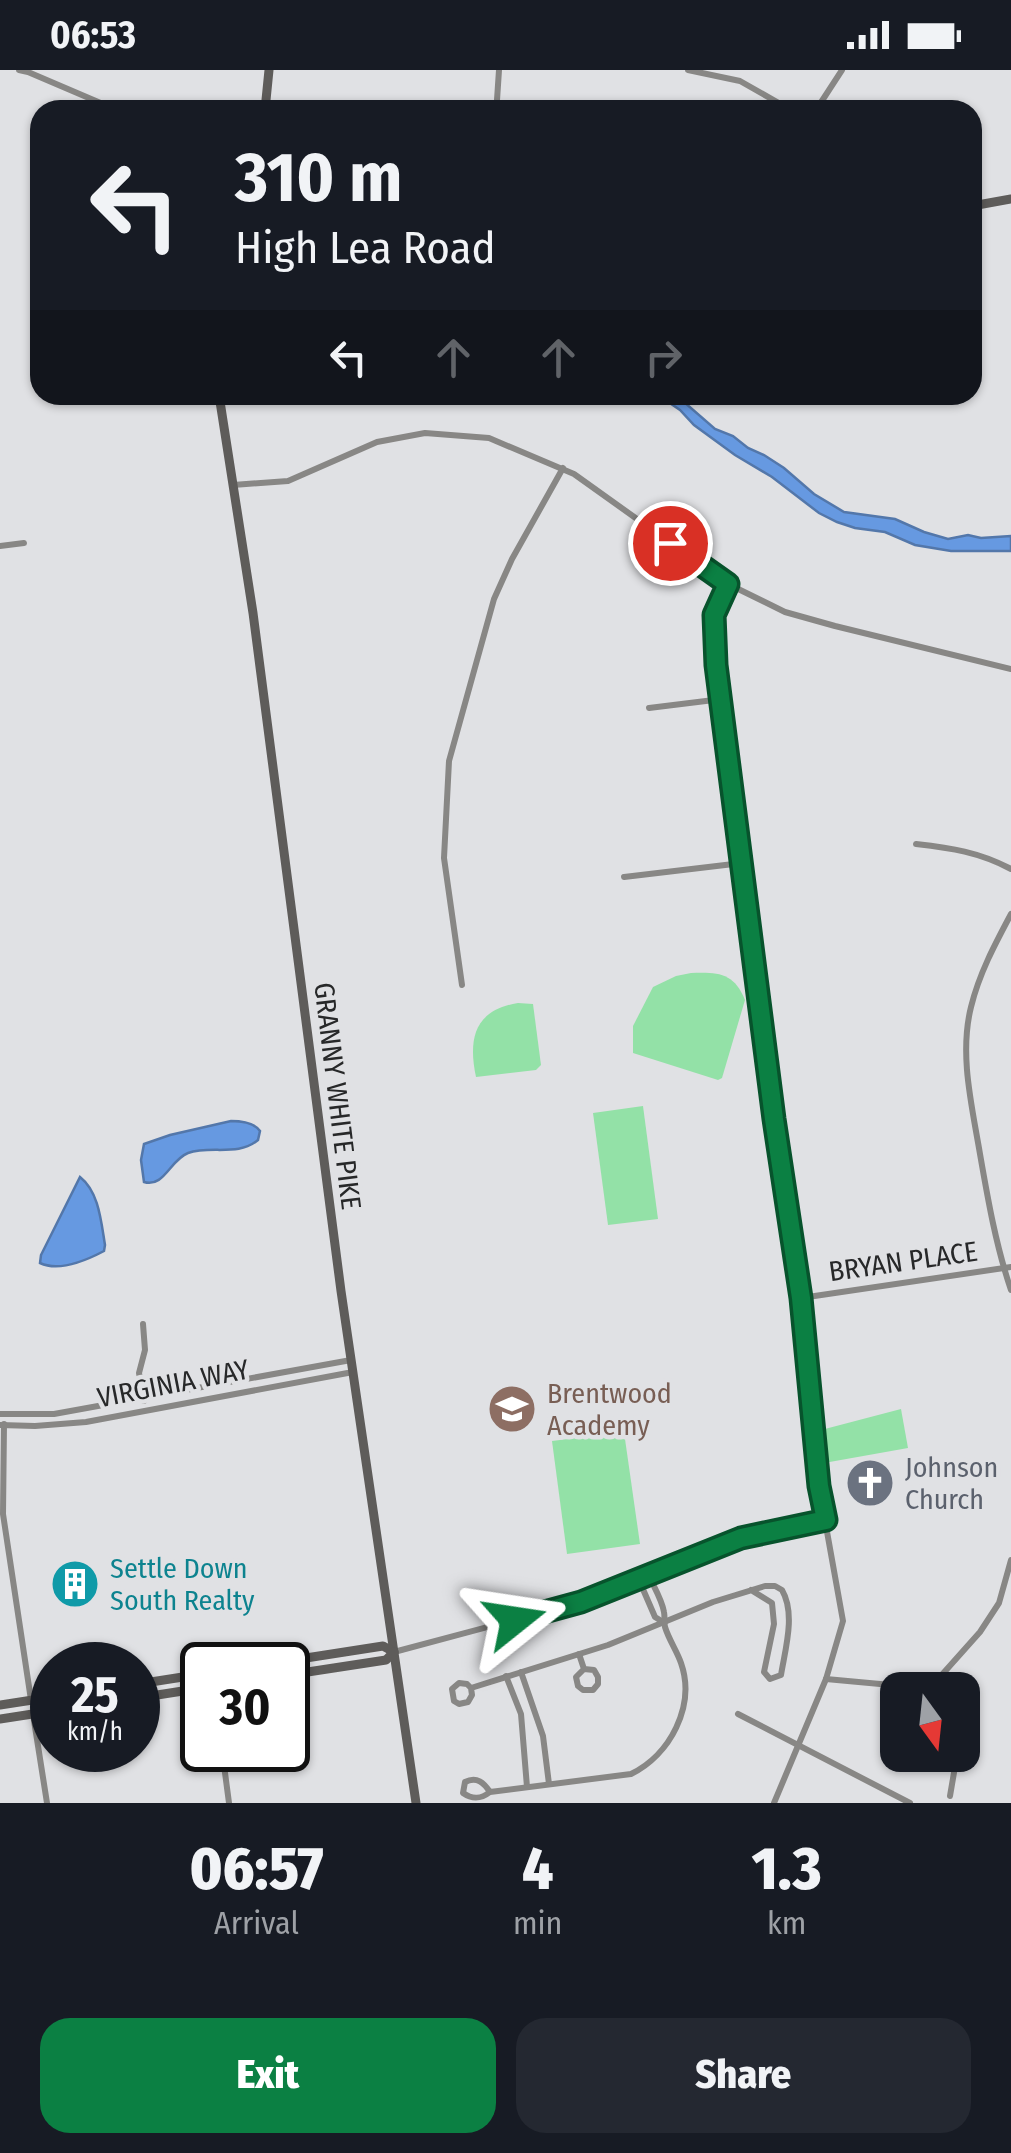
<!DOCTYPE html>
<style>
body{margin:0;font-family:"Fira Sans Condensed",sans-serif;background:#242831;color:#f1f3f6;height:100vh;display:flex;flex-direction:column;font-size:38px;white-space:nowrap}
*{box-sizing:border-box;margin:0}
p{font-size:32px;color:#9ea1a6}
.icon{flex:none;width:55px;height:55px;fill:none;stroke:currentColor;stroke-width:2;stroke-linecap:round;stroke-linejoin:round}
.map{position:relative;height:1733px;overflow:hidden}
.panel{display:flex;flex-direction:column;background:#171b24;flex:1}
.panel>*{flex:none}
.guide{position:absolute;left:30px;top:30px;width:952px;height:305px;border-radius:30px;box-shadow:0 2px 8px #0004;background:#171b24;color:#f1f3f6;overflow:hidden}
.needle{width:65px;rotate:165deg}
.controls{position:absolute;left:880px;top:1602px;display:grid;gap:20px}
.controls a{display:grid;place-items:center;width:100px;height:100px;border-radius:20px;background:#171b24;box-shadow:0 2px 8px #0004;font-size:50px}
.speed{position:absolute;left:30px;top:1572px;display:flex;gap:20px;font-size:50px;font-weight:700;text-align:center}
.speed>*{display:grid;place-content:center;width:130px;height:130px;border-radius:50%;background:#171b24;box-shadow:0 2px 8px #0004;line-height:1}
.speed small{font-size:25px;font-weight:400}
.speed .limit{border:5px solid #111;border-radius:15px;background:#fff;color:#111}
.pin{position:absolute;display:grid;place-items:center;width:85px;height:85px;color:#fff;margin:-42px;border:5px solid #fff;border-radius:50%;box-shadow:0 2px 10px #0007}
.me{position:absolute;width:110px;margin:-55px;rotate:75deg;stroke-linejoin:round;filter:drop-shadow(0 0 8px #0008)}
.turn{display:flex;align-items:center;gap:35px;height:210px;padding:0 40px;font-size:45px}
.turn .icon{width:130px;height:130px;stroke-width:2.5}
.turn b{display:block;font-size:70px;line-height:85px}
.lanes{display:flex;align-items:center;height:95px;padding:0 40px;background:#0003;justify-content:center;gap:50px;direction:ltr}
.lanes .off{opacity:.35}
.eta{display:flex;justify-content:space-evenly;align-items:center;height:170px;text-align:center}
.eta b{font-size:60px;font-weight:800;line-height:70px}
.button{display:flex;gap:20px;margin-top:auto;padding:20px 40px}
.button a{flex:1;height:115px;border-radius:30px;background:#0b8043;color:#fff;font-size:40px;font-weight:800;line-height:115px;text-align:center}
.button a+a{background:#242831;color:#f1f3f6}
.status{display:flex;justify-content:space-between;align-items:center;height:70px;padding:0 50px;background:#171b24;direction:ltr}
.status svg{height:28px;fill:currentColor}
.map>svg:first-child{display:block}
.green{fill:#93e1a7}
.water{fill:#6699e1;stroke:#5377aa;stroke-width:2.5}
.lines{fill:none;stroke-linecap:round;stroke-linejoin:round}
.street{stroke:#888785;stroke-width:6}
.secondary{stroke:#5e5c5a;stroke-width:9}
.route-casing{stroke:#07532c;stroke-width:25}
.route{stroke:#0b8043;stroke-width:18}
.labels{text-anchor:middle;stroke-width:9;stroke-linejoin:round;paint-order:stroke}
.street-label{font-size:28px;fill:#272829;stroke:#e0e1e4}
.education-label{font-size:28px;fill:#785e54;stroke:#e0e1e4;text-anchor:start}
.worship-label{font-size:28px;fill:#5b616d;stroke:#e0e1e4;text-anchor:start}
.culture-label{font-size:28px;fill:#0d838f;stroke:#e0e1e4;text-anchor:start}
</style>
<div class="status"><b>06:53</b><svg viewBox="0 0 49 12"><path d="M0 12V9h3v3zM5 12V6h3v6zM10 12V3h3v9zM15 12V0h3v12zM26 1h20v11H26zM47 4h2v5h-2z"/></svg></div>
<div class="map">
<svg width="1011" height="1733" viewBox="0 0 1011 1733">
<rect width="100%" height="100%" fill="#e0e1e4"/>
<g class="green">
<path d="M691,903C719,902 734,903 745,930L722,1008L718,1010L633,983V956L653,917L676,906Z"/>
<path d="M518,933L533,934L541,995L536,1000L476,1007C468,969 474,940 518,933Z"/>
<polygon points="643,1036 658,1149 608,1155 593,1043"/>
<polygon points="901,1339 908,1378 824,1393 821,1360"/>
<polygon points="624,1362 640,1474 567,1484 552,1371"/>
</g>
<g class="water">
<polygon points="658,325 676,325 715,359 733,366 748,378 764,385 784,398 814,424 844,442 895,449 924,462 948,469 968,465 981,468 1011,466 1011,481 951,481 915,475 885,462 855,458 837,452 819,443 772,407 735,385 694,355 680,340"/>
<path d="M231,1051C241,1051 254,1052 260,1061L258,1070C238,1087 211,1075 188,1083C170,1090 164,1118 144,1112L141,1090L144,1074L170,1065Z"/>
<path d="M80,1107C99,1122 101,1151 105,1175L104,1181C87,1190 59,1202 40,1193L41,1185Z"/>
</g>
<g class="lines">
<g class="street">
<polyline points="19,0 28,2 117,40"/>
<polyline points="688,0 740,11 791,40"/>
<polyline points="494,40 497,30 499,0"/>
<polyline points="816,40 842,0"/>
<polyline points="233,415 288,411 377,372 425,363 489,368 574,404 728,514 785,542 835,556 1011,599"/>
<polyline points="0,476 24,473"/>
<polyline points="728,514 713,545 716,595 774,1049 801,1228 819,1417 843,1551 826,1609 774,1733"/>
<polyline points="649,638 722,629"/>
<path d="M916,774C951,778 979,782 1011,799"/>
<polyline points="624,807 742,793"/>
<path d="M1011,844C995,874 979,904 971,937C959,985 972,1036 980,1084C988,1130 996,1176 1011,1220"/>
<polyline points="462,915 444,788 449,691 494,529 512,489 563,398"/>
<polyline points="801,1228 1011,1197"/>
<polyline points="143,1254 145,1280 139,1303 144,1331"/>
<polyline points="0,1344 54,1344 351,1290"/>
<polyline points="4,1354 3,1444 31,1630"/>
<polyline points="0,1355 35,1356 86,1352 353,1302"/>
<polyline points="639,1510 655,1547 663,1552"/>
<polyline points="394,1582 581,1532 741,1469 826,1450"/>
<polyline points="579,1584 584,1599 576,1607 578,1616 583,1620 593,1620 598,1614 598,1607 594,1600 584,1599"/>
<polyline points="521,1602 543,1666 549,1714"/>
<polyline points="506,1606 521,1644 527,1717"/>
<polyline points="826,1609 891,1615 915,1610 939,1608 980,1562 999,1533 1011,1490"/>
<path d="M471,1618L472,1625L468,1632L459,1634L454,1631L452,1619L459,1613L467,1614L471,1618L608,1575L713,1532L765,1516H775L782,1520C796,1544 785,1580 781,1605L770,1609L764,1602L774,1554L772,1533L751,1520"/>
<polyline points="33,1644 47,1733"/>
<polyline points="738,1644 910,1733"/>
<polyline points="222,1680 229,1733"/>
<path d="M490,1722C484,1713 477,1706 465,1712L463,1723C473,1730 481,1729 490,1722L631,1704C670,1685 696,1636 681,1593C677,1581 669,1570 665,1557C664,1552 665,1547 664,1542C662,1530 654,1517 649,1506"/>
<polyline points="950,1726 957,1685"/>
</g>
<g class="secondary">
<polyline points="265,40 269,0"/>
<polyline points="972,136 1011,129"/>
<polyline points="219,325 253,543 341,1221 416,1733"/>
<polyline points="261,1595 383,1576 394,1582"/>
<polyline points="288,1605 386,1590 394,1582"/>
<polyline points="138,1614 202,1604"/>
<polyline points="138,1628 202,1618"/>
<polyline points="0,1635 52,1627"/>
<polyline points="0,1649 52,1641"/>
</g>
</g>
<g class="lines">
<g class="route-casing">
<polyline id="route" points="515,1550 581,1532 741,1468 826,1450 819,1416 801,1228 774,1049 716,595 714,545 728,514 670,473"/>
</g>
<use href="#route" class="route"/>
</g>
<defs>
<g id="school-disc" transform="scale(2.5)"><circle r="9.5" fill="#8d6e63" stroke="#e0e1e4"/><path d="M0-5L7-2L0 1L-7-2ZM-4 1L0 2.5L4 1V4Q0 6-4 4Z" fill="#fff"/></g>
<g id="church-disc" transform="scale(2.5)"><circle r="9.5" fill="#6b7280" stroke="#e0e1e4"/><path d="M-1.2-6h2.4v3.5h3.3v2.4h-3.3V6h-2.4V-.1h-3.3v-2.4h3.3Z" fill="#fff"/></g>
<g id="building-disc" transform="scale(2.5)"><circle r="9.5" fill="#0f9aa8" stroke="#e0e1e4"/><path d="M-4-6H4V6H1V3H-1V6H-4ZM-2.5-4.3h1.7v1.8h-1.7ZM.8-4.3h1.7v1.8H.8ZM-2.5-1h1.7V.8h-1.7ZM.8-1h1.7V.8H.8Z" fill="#fff"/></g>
</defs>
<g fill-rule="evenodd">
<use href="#school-disc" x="512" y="1339"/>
<use href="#church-disc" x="870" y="1413"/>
<use href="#building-disc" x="75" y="1514"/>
</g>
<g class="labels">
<g class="street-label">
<text transform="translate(338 1026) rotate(83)" y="10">GRANNY WHITE PIKE</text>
<text transform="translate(903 1191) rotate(-8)" y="10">BRYAN PLACE</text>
<text transform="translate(173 1313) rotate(-11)" y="10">VIRGINIA WAY</text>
</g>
<g class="education-label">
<text x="547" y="1333">Brentwood<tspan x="547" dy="32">Academy</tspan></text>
</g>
<g class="worship-label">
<text x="905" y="1407">Johnson<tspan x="905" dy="32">Church</tspan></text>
</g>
<g class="culture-label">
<text x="110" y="1508">Settle Down<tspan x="110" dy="32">South Realty</tspan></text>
</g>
</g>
</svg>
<div class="controls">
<a><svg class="needle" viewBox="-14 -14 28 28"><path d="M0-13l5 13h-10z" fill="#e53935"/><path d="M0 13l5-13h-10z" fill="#9ea1a6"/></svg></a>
</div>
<div class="speed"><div>25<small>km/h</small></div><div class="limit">30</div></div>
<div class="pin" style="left:670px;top:473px;background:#d93025"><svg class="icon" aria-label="arrive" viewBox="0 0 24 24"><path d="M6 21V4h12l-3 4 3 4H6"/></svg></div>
<svg class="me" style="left:515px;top:1550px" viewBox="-20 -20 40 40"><path d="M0-17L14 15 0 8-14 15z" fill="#0b8043" stroke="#fff" stroke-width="4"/></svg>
<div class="guide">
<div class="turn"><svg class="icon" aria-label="left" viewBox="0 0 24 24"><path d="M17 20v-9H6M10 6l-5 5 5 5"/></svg><div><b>310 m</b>High Lea Road</div></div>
<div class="lanes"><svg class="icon" aria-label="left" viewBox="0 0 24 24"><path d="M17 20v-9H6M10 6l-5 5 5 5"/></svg><svg class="icon off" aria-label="ahead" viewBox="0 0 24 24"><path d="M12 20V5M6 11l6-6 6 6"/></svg><svg class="icon off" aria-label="ahead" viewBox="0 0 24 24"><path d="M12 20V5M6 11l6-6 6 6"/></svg><svg class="icon off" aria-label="right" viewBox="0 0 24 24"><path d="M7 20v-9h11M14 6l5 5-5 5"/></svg></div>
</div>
</div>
<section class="panel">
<div class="eta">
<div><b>06:57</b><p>Arrival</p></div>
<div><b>4</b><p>min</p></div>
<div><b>1.3</b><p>km</p></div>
</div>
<div class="button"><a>Exit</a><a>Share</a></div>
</section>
